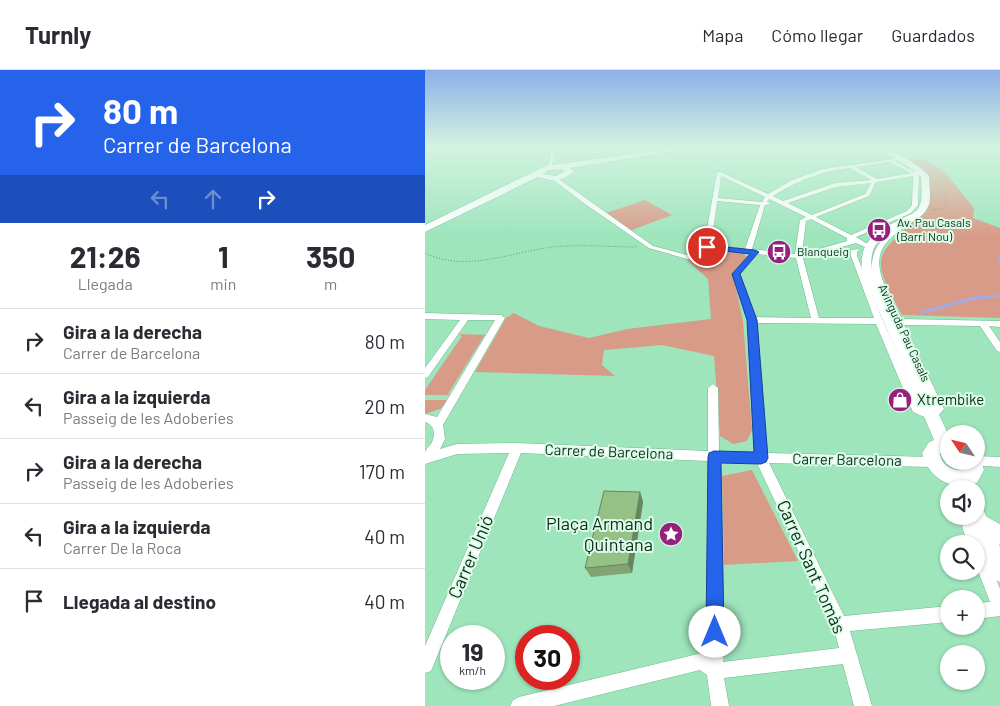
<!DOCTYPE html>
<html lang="es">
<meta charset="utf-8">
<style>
body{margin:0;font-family:Barlow,sans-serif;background:#f2f2f3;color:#2b2b33;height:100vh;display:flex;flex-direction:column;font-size:19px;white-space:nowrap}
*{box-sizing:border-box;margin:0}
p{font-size:16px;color:#7c7c81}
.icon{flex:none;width:28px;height:28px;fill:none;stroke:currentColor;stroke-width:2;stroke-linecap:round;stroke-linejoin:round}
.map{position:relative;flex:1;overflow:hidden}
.drawer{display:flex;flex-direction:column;background:#fff;width:425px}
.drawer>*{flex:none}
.hud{background:#2563eb;color:#fff;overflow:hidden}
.needle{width:32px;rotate:305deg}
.tools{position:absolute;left:515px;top:355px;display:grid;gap:10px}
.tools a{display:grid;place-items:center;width:45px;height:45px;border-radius:50%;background:#fff;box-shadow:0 1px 4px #0004;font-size:25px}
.speed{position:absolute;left:15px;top:555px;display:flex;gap:10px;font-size:25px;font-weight:700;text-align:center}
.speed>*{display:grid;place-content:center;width:65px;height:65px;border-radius:50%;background:#fff;box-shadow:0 1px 4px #0004;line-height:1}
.speed small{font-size:12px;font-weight:400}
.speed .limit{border:8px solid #d22;background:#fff;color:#111}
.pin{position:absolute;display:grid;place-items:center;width:42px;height:42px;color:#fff;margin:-21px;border:2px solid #fff;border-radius:50%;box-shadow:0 1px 5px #0007}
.me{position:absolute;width:55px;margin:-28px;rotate:0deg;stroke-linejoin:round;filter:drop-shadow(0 0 4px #0008)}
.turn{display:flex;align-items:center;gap:18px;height:105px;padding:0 20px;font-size:22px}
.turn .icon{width:65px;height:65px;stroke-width:2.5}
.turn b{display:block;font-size:35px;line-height:42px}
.lanes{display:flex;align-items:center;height:48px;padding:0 20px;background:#0003;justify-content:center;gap:25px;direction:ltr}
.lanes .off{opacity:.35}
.eta{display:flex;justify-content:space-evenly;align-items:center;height:85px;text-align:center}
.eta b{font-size:30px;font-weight:700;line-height:35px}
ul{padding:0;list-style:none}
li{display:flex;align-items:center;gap:15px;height:65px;padding:0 20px;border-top:1px solid #e1e1e2}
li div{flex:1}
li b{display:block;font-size:19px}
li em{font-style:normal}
header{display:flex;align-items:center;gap:30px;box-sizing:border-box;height:70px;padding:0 25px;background:#fff;border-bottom:1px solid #e1e1e2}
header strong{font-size:24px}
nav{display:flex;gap:28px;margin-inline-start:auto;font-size:18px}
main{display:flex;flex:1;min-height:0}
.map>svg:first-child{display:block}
.green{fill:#d89b88}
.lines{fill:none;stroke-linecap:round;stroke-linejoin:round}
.stream-far1{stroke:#a3abe7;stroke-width:2.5}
.stream{stroke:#a3abe7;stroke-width:3}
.street-casing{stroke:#72b890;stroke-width:1}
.secondary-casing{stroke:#72b890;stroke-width:1}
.path{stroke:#629779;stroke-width:1;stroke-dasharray:1 2;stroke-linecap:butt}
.street{fill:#fff;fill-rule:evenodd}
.secondary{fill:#fff;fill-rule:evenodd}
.wall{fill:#80a573}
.shaded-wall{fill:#68865e}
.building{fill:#95c086;stroke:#68865e}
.route{fill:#2563eb;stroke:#184099}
.labels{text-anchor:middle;stroke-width:4;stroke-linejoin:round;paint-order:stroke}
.far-poi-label{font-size:12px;fill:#0d2a1b;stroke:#dbfde8;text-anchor:start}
.far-street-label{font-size:12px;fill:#0d2a1b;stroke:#dbfde8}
.poi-label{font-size:15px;fill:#0d2a1b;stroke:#dbfde8;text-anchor:start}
.street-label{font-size:15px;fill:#0d2a1b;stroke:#dbfde8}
.near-poi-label{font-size:18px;fill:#0d2a1b;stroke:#dbfde8;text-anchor:end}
.near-street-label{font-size:18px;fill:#0d2a1b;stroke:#dbfde8}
</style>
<header>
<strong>Turnly</strong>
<nav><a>Mapa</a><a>Cómo llegar</a><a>Guardados</a></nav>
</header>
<main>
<section class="drawer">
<div class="hud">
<div class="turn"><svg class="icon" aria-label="right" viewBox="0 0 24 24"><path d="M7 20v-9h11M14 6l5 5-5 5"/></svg><div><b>80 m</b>Carrer de Barcelona</div></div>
<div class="lanes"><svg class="icon off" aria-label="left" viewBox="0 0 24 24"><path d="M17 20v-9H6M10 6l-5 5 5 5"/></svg><svg class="icon off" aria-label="ahead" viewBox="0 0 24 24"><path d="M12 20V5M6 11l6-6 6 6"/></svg><svg class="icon" aria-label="right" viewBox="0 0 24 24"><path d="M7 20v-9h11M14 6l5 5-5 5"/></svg></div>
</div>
<div class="eta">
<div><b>21:26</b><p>Llegada</p></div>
<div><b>1</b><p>min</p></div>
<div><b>350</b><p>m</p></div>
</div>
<ul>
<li><svg class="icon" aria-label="right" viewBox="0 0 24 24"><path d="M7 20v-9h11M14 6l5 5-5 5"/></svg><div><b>Gira a la derecha</b><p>Carrer de Barcelona</p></div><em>80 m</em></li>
<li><svg class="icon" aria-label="left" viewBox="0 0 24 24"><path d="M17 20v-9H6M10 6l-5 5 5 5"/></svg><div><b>Gira a la izquierda</b><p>Passeig de les Adoberies</p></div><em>20 m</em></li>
<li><svg class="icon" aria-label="right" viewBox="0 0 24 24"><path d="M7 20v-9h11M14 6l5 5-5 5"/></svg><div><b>Gira a la derecha</b><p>Passeig de les Adoberies</p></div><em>170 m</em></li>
<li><svg class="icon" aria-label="left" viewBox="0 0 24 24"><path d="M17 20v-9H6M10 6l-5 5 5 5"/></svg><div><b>Gira a la izquierda</b><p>Carrer De la Roca</p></div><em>40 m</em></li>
<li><svg class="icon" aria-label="arrive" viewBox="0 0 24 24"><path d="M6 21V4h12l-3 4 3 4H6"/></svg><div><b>Llegada al destino</b></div><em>40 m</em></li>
</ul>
</section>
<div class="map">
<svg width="575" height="636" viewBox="0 0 575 636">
<rect width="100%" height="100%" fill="#9ee5bc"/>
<g class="green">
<path d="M473,89L500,90L518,100L549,138L548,148L575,158V248L477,245C470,232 454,205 456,191C458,172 490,156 499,137C502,129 500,115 500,106Z"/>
<polygon points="220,130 247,145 204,161 178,144"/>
<polygon points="291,180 318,183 322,187 308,204 318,251 327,360 322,371 308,374 295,366 289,286 237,275 179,280 177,295 190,306 50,302 81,248 89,243 114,256 164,268 202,259 286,249 283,209 262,190 277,189"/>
<polygon points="34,264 63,265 59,266 23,324 26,325 0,325 0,320 37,266"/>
<polygon points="0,330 24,330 15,339 0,344"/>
<polygon points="327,400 373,491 299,495 297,406"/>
</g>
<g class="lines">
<polyline class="stream-far1" points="575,186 575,188"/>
<g class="stream">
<polyline points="575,187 575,192"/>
<polyline points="497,242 550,228 575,226"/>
</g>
<g class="street-casing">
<g id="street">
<polygon points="129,77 134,77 130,80 128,93 124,99 120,99 124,93 126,79"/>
<path d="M475,88V90L469,91L494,104L493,135L486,143L431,167L446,176V178H442L431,173L378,188L394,248H449L426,186V180L433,179L434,180L432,182V186L458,251L496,336L505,341L508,338L446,201C447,194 447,187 450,181C455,168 482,147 495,141L497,142V144C486,154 473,160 463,171C441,193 466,227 477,249L575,251V257L564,256L575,272V282L572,281L555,256L479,255L519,339L510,349L506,350L488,342L451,254L331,253L341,383L507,387L511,388L513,392L511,396L507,397L344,393L419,546L524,536V552L425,561L447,636H429L418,594L299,608L304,636H286L282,605L275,600L129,636H85L88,630L94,627L277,583L282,585L283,391L96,383L6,601L0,603V576L84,383L32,384L0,394C0,391 0,385 0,382C1,378 6,375 7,372C11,363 9,355 0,352V344L12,347L70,250H43L3,307L0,308V298L35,250L0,249V243L76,245L80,248L18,355L20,369L15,379L32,374L92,373L283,381V318L288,314L293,318L294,381L330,383L323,250L307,204L326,183L284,179L281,185L262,189L224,178L160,134L126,108L131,107L228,176L262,185L276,182L279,177L292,102H296L343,124L367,110L398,99ZM464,92L486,103L452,109L431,97ZM425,98L446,110L410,113L358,131L348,126C375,110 394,102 425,98ZM296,106L340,127L337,132L293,128ZM488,106L487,135L482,141L426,165L391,147L444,126L451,112ZM446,113L440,124L387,145L363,133L411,117ZM344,129L381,147L375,150L370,184L327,179L340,135L347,134L342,132ZM292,131L335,135L320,179L286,175ZM386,149L422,168V171L377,184L381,151ZM333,184L371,188L386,248L330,247L315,204ZM294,391L332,393L408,555L414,578L298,592Z"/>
<polygon points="551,386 575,387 575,397 544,395 542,391 551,391"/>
<polygon points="551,441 575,454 575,475 570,473 566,464 554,455 551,458 575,519 575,546 551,549 551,533 565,532 551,496 551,474 543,474 537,457 544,446 551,446"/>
</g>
</g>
<g class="secondary-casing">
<g id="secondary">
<path d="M258,77H274L145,98L149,101C139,112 126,112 113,107L0,162V155L120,96ZM136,99L140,101L131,106L118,104L124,100Z"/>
<path d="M452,77C467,77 494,95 504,106C504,115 507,129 503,137C491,163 440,153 447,201L524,366V382L515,383C517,397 528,401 540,400L539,391H551V385L554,386L559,400L552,413C527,422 504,409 497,383L504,372L509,370L437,201C433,170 454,160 478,148C484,145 491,143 494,137C498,130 496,116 496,107L488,100Z"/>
<polygon points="551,437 558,439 575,477 575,512 567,509 541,446 551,446"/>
</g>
</g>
<g class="path">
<polyline points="0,80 72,78 120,80"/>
<polyline points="291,96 289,93 309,77"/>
<polyline points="507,140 521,138 521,122 511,108"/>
<path d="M0,183C42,203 85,182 128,177C155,174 184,177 212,177"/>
</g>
<use href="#street" class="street"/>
<use href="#secondary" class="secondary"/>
</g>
<polygon class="wall" points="215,422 218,432 207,503 166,507 160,498"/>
<polygon class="shaded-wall" points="215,422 218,432 207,503 203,494"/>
<polygon class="building" points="179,421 215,422 203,494 160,498"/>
<linearGradient id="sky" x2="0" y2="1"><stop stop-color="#8cb0e8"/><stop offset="0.46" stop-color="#d3f3e1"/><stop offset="1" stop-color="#d3f3e1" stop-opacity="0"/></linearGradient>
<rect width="575" height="166" fill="url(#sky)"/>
<polygon class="route" points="280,175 330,180 334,182 315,204 332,250 343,388 341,392 336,394 296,393 299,562 296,568 290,571 283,568 281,562 283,387 284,383 289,381 329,382 322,250 307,204 325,184 282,179 280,179"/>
<defs>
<g id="bus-disc" transform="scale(1.25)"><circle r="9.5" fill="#95207d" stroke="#dbfde8"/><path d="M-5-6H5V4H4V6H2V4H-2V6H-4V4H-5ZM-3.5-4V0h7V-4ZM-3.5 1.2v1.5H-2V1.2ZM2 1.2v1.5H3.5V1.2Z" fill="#fff"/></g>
<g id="shop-disc" transform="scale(1.25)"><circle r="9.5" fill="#95207d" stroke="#dbfde8"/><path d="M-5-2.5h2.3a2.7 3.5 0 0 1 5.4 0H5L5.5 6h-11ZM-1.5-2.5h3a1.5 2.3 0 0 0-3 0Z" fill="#fff"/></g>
<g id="sight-disc" transform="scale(1.25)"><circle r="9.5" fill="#95207d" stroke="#dbfde8"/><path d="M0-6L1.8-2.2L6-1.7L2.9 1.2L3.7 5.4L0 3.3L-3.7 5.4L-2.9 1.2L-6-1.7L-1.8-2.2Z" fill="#fff"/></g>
</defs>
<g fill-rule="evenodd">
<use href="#bus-disc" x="454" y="160"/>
<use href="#bus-disc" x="354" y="182"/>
<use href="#shop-disc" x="475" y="330"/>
<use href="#sight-disc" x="246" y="464"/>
</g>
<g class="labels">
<g class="far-poi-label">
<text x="472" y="157">Av. Pau Casals<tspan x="472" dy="14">(Barri Nou)</tspan></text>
<text x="372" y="186">Blanqueig</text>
</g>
<g class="far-street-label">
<text transform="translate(479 263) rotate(65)" y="4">Avinguda Pau Casals</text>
</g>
<g class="poi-label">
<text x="492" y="335">Xtrembike</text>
</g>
<g class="street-label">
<text transform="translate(184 382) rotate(2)" y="5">Carrer de Barcelona</text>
<text transform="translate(422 390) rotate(1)" y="5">Carrer Barcelona</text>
</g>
<g class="near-poi-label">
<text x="228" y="460">Plaça Armand<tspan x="228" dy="21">Quintana</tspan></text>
</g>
<g class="near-street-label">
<text transform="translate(46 487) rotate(-67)" y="6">Carrer Unió</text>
<text transform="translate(386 497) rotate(66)" y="6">Carrer Sant Tomàs</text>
</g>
</g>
</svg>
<div class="tools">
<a><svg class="needle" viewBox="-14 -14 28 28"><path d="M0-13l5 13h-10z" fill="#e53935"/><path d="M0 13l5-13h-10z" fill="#7c7c81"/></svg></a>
<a><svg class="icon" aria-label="sound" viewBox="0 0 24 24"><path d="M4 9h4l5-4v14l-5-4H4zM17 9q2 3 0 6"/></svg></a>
<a><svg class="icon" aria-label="search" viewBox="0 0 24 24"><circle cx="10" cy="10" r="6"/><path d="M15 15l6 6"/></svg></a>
<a>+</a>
<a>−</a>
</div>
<div class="speed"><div>19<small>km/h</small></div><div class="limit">30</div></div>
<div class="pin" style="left:282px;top:177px;background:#d93025"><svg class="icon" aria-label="arrive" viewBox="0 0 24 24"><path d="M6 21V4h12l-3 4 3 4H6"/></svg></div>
<svg class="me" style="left:290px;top:562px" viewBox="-20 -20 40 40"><circle r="19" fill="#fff"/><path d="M0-13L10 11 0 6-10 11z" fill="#2563eb"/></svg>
</div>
</main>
